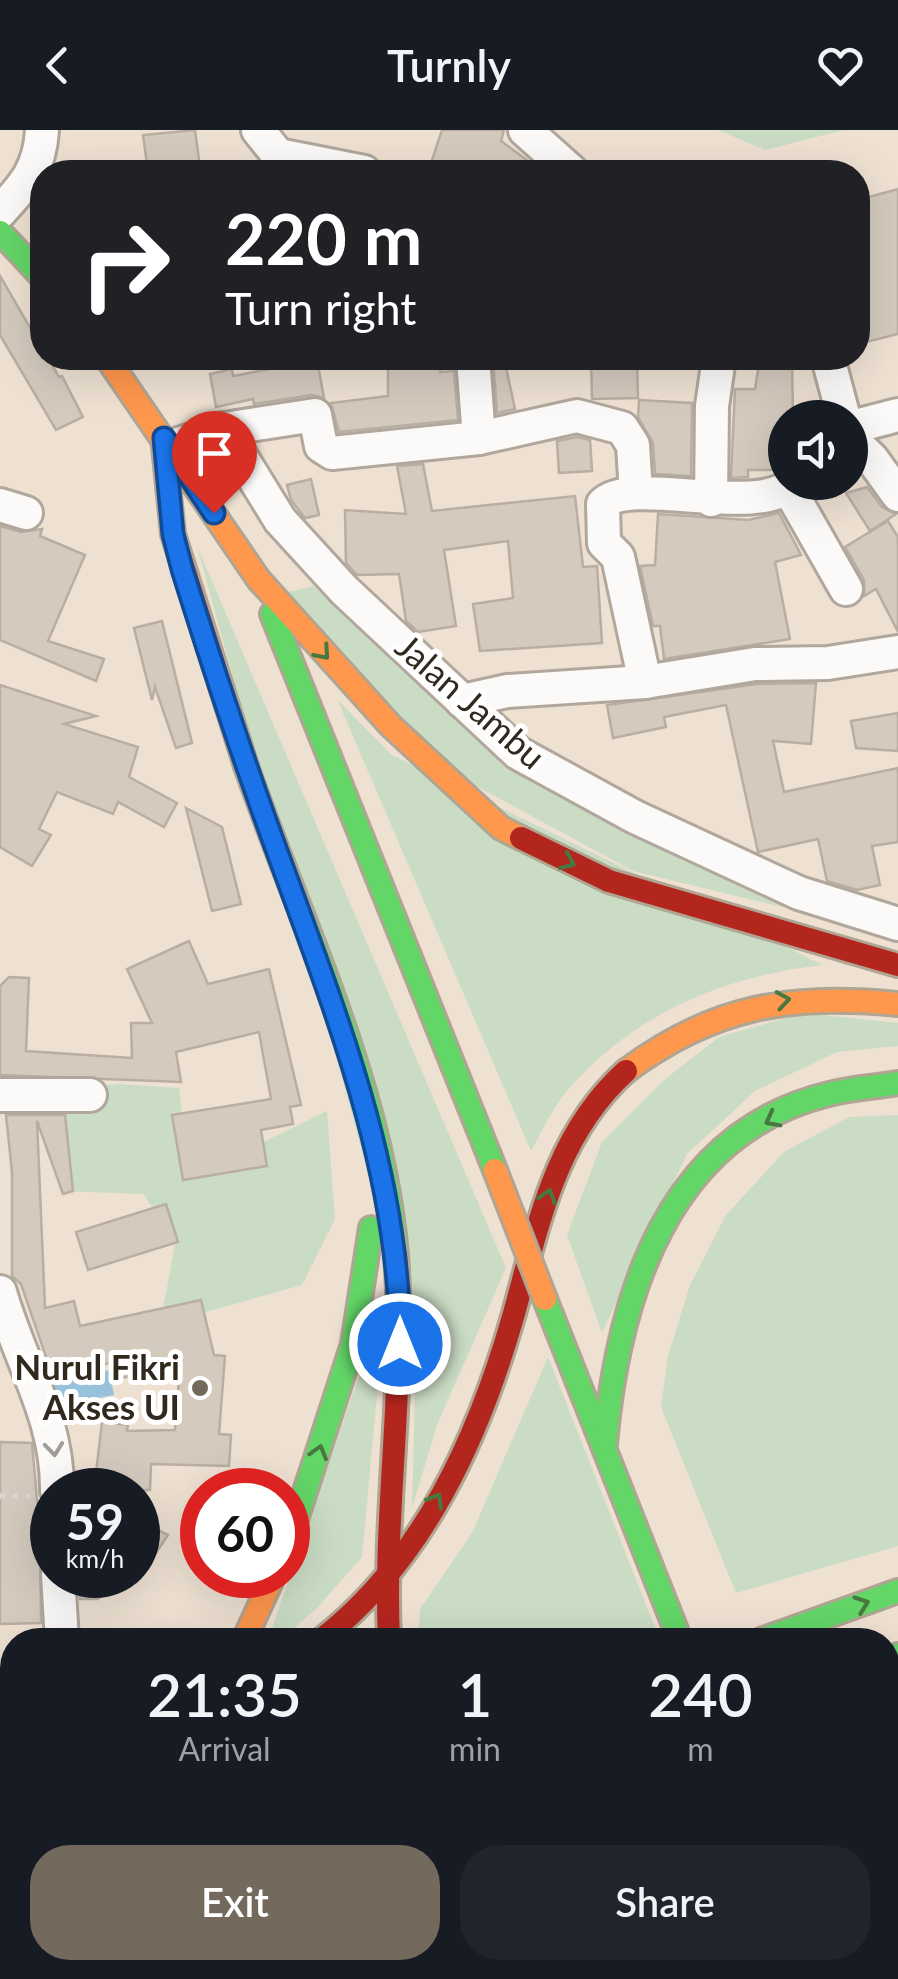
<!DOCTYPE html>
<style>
body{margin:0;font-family:Lato,sans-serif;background:#20242c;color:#f1f3f6;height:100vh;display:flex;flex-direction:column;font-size:38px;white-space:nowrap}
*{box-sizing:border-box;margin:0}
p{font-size:32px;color:#9ea1a6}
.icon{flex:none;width:55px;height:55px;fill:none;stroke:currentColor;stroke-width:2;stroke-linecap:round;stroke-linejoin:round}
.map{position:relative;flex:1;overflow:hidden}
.drawer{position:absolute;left:0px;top:1498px;width:900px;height:352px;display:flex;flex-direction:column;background:#171b24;border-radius:40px 40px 0 0;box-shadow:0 10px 40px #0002}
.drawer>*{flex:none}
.guide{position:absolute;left:30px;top:30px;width:840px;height:210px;border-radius:40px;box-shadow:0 10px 40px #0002;background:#202124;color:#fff;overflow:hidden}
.tools{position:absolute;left:768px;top:270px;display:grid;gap:20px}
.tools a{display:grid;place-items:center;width:100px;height:100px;border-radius:50%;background:#171b24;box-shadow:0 10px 40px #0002;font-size:50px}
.speed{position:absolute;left:30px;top:1338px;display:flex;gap:20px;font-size:50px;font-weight:700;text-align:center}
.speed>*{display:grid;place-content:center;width:130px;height:130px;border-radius:50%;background:#171b24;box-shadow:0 10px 40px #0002;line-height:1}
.speed small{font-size:25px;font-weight:400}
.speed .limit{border:15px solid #d22;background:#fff;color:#111}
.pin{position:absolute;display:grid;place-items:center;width:85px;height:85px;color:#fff;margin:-102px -42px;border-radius:50% 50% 50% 0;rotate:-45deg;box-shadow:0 0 10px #0007}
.pin .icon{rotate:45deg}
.me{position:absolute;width:110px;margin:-55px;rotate:0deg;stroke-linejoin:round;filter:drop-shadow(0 0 8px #0008)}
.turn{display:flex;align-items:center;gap:35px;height:210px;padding:0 30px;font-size:45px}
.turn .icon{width:130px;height:130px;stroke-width:2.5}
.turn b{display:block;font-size:70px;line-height:85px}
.eta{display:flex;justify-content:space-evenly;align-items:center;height:170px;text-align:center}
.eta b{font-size:60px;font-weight:600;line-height:70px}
.button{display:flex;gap:20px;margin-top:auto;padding:20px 30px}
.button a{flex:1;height:115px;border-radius:40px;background:#74695d;color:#fff;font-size:40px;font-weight:600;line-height:115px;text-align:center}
.button a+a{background:#20242c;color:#f1f3f6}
header{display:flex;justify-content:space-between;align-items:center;height:130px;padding:0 30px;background:#171b24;font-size:45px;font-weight:600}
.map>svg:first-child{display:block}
.built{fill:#f2dcc3}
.green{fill:#cadcc4}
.water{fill:#98c2db}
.building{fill:#d4cabe;stroke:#b8aea2;stroke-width:2.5}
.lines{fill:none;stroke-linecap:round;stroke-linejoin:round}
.street-casing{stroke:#b1a79c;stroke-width:38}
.fast-casing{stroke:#b0a592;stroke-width:28}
.slow-casing{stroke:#b0a592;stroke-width:28}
.jam-casing{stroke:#b0a592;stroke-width:28}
.path{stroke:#dbd8d3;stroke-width:5;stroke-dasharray:5 8;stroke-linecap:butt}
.street{stroke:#fcfaf8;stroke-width:32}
.fast{stroke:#63d668;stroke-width:22}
.slow{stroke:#ff974d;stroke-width:22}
.jam{stroke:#b3261e;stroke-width:22}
.rail{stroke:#cfcbc6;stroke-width:8;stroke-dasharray:15 8;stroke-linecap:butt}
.slow-bridge-casing{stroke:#b0a592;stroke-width:28;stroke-linecap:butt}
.slow-bridge{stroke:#ff974d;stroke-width:22}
.oneway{stroke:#48773f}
.oneway2{stroke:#a19c96}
.route-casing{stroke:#114b97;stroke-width:25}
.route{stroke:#1a73e8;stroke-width:18}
.poi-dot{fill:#74695d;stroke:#fff;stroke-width:4}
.labels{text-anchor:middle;stroke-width:10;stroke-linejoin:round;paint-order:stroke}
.street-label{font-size:35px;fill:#32291e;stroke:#fff}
.poi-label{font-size:35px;font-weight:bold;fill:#32291e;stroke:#fff;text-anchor:end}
</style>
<header><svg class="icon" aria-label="back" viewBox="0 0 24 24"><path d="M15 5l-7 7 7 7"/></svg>Turnly<svg class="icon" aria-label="heart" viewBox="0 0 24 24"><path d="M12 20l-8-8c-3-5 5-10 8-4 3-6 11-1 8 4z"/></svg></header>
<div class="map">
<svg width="898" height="1849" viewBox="0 0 898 1849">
<rect width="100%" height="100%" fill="#eee1d2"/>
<g class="built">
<polygon points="898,1599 898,1659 888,1659 888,1600"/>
<polygon points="12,1672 12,1752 0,1754 0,1673"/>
</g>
<g class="green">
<polygon points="718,0 844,0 765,20"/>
<polygon points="197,416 506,1138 437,1295 412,1378 416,1219"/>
<polygon points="313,456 489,615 898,805 633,741 454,644 289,462"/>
<path d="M337,569L392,625L823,835C723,846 633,884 567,961C552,978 542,1002 531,1021Z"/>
<polygon points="803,883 898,893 898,916 837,922 755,961 687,1024 602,1203 567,1105 602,1012 664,950 719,907"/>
<polygon points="118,954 179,958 189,1048 327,981 335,1089 302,1155 160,1195 176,1110 143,1064 60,1061 63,958"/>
<polygon points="898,985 898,1416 736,1463 661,1277 668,1226 690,1155 726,1085 784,1022 849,987"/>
<polygon points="386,1167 362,1427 317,1478 280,1510 268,1510"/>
<polygon points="548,1227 660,1510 418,1510 420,1479 472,1403"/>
<rect x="888" y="1659" width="10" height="75"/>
<polygon points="12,1823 12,1838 777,1838 782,1849 0,1849 0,1824"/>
</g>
<polygon class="water" points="109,1240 114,1265 57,1276 52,1252"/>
<g class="building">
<polygon points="195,0 200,37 148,42 143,5"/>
<polygon points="442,0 504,0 501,11 543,42 428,42"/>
<polygon points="898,59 898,204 858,214 858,70"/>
<polygon points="0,146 42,218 42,228 48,228 59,247 62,246 83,287 56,300 0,205"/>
<polygon points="388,228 442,228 440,242 454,241 458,290 339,302 331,273 388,266"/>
<polygon points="493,228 504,228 515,279 497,283"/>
<polygon points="591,228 637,228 638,268 592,269"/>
<polygon points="760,228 792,228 793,288 785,288 785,335 777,340 748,340 748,347 731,348 735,259 755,259"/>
<polygon points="317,230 324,268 312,265 254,274 253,269 216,277 210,244 232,239 233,246"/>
<polygon points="639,270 692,273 691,346 655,344 653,313 638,287"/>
<polygon points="577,307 590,310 592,341 559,343 557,311"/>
<polygon points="423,334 432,381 575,366 583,437 597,436 602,513 480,521 473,474 513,468 508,411 444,420 456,496 418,502 406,491 399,444 357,445 346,433 345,380 406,384 397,336"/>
<polygon points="311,349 319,385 305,388 291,370 287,355"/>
<polygon points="867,357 882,377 896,384 870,401 846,363"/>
<polygon points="779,383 801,425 775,432 790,509 664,529 660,496 653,496 640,436 655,435 658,384 748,390"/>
<polygon points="888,391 898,407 898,502 876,459 864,466 864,450 845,417"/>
<polygon points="0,396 21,402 42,399 40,406 85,425 48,511 104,529 96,551 0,510"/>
<polygon points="162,491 192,613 176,618 155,557 152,570 134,498"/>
<polygon points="816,553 811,614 773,611 784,662 898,638 898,712 872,716 880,755 857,760 827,751 818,709 758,722 726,575 664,587 666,597 613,608 607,575 757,554"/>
<polygon points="0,555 96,586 64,594 138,617 129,647 177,673 164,697 118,672 113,684 57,662 39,699 51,705 32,736 0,717"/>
<polygon points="898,583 898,621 856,618 851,591"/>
<polygon points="186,678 222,697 241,774 212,781"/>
<polygon points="189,811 208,854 269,839 301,975 290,977 293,994 261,1000 267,1036 183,1050 172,985 271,969 259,902 176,922 181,952 0,945 0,856 9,847 29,848 26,921 132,928 131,893 152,893 127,839"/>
<polygon points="6,985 65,985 73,1061 63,1064 37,991 45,1178 74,1171 80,1196 201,1170 214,1225 225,1226 219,1304 231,1305 229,1336 151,1334 150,1360 94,1360 102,1292 128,1295 127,1301 175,1300 180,1235 117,1249 113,1232 53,1247 21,1154 12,1146 12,1042"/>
<polygon points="166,1074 178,1112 88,1140 76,1102"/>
<polygon points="0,1312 32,1313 40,1405 41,1493 0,1494"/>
<polygon points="138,1390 168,1405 138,1450"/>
<polygon points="78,1445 123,1445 98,1469 80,1469"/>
</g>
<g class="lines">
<g class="street-casing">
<g id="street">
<polyline points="258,0 278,25 364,42"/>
<polyline points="525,0 572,42"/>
<path d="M0,82C25,55 40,38 42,0"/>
<polyline points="473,228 479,308"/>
<polyline points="828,228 844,288"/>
<polyline points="224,299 280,390 344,460 518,623 635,687 799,763 898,794"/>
<polyline points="850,303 852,297 898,285"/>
<polyline points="850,308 872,329 898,365"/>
<polyline points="170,317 224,299 315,285 321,316 332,323 479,308 577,286 622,298 633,315 636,363"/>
<polyline points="789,359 846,459"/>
<polyline points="711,370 712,276 719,228"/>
<polyline points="0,375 26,383"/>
<path d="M645,552L618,427L604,413L603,374C631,344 758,390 795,352"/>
<polyline points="462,571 507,561 645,552 755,534 828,533 898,522"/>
<polyline points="0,965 90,965"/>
<path d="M0,1162C19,1230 58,1288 57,1360"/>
<polyline points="58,1445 62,1510"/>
</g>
</g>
<g class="fast-casing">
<g id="fast">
<polyline points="0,102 42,147"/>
<polyline points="272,484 495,1040"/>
<path d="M246,636C301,794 382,956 396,1125"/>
<polyline points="545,1169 680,1510"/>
<path d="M605,1314C618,1168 667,1003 829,964C852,958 875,957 898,953"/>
<polyline points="288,1414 353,1214 371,1098"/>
<polyline points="761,1510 898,1461"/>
<polyline points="888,1529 898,1525"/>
<polyline points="0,1608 12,1605"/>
<polyline points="888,1760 898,1760"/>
<polyline points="0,1805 12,1803"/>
<polyline points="808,1838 813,1849"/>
</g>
</g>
<g class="slow-casing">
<g id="slow">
<polyline points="107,228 259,450 391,596 501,698 521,708"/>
<path d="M626,941C713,876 792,863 898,874"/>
<polyline points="244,1510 274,1445"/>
<polyline points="0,1649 12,1649"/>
</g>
</g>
<g class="jam-casing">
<g id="jam">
<polyline points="163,307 173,404 246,636"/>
<polyline points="521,708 609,751 898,835"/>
<path d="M321,1510C423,1430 478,1309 513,1187C538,1097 554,1006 626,941"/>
<path d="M389,1510C383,1381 406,1253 396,1125"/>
</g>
</g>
<polyline class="path" points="0,1366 30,1366"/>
<use href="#street" class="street"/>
<use href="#fast" class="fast"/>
<use href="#slow" class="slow"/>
<use href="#jam" class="jam"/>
<g class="rail">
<polyline points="888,1604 898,1603"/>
<polyline points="888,1622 898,1621"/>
<polyline points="0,1715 12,1714"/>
<polyline points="0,1733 12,1732"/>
</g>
<g class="slow-bridge-casing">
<polyline id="slow-bridge" points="495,1040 545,1169"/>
</g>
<use href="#slow-bridge" class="slow-bridge"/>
</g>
<defs><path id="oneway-chevron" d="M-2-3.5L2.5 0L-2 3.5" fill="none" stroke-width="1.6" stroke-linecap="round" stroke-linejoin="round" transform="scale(2.5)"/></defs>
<g class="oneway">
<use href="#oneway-chevron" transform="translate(323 523) rotate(49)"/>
<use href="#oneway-chevron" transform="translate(568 732) rotate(23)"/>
<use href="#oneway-chevron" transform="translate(783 870) rotate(-9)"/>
<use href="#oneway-chevron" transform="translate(772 990) rotate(152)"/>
<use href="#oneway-chevron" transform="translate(548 1066) rotate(-72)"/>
<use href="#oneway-chevron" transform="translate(319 1322) rotate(-74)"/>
<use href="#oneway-chevron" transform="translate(436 1370) rotate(-59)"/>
<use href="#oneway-chevron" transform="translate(862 1474) rotate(-20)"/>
</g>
<use class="oneway2" href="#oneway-chevron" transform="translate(54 1319) rotate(84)"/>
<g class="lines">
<g class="route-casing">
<path id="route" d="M214,383L164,308L173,404L182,439C213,538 246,638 282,735C339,891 400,1046 400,1214"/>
</g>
<use href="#route" class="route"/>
</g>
<circle class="poi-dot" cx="200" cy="1258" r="10"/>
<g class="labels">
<g class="street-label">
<text transform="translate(470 572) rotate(41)" y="12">Jalan Jambu</text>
</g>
<g class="poi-label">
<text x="180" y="1250">Nurul Fikri<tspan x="180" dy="40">Akses UI</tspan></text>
</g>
</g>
</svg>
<div class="tools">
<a><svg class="icon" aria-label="sound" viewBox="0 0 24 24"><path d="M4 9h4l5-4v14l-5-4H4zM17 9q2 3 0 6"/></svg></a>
</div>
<div class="speed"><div>59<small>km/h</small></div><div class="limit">60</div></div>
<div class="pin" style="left:214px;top:383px;background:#d93025"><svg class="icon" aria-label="arrive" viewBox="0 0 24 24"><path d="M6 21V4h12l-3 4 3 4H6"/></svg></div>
<svg class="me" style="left:400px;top:1214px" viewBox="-20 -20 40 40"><circle r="17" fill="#1a73e8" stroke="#fff" stroke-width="3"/><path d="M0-11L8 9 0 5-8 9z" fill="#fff"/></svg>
<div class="guide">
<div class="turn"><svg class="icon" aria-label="right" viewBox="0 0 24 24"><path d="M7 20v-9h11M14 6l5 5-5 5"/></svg><div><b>220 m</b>Turn right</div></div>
</div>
<section class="drawer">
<div class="eta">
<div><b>21:35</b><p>Arrival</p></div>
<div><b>1</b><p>min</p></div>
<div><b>240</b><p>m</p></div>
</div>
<div class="button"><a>Exit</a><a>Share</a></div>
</section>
</div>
